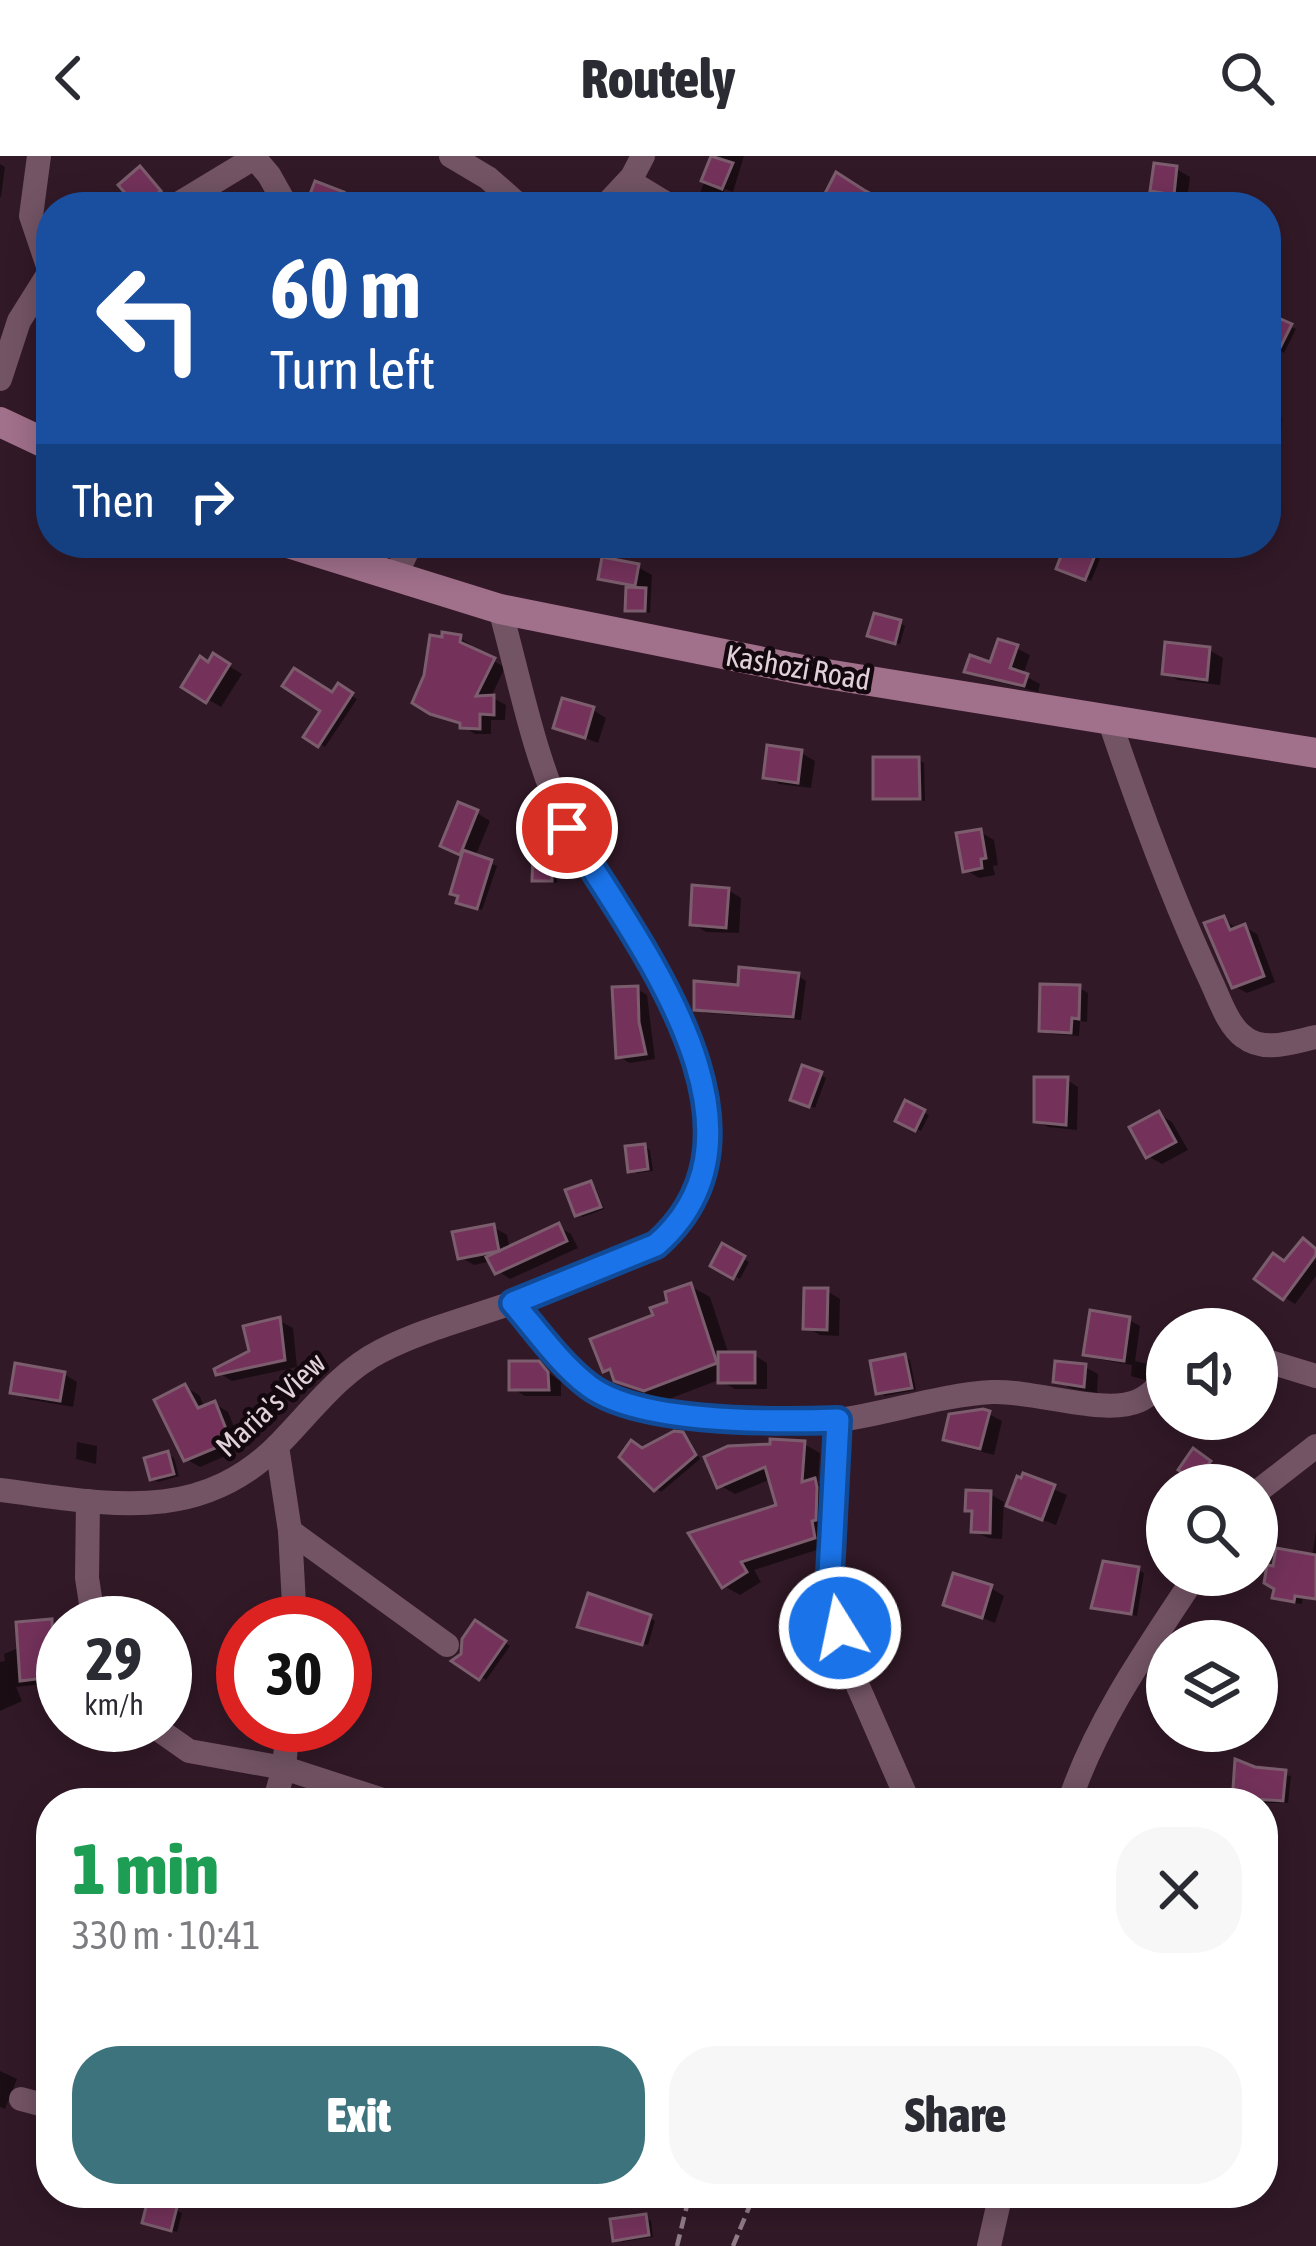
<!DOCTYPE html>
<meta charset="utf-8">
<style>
body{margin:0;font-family:"Asap Condensed",sans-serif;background:#f7f7f7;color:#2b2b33;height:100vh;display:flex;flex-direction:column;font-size:45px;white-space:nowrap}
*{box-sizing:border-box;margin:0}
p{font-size:39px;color:#7c7c81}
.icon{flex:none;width:66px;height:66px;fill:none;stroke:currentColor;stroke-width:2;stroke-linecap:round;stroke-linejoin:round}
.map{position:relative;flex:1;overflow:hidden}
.drawer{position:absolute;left:36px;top:1632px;width:1242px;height:420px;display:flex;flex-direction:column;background:#fff;border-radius:48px;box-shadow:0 6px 30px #0003}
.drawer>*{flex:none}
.banner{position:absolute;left:36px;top:36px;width:1245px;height:366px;border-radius:48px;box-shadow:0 6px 30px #0003;background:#1a4fa0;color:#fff;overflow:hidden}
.tools{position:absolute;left:1146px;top:1152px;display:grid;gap:24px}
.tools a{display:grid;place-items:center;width:132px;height:132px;border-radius:50%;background:#fff;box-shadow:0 6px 30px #0003;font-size:60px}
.speed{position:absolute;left:36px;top:1440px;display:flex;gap:24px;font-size:60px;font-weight:700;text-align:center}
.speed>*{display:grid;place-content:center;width:156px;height:156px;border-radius:50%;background:#fff;box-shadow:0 6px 30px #0003;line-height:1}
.speed small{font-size:30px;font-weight:400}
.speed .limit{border:18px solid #d22;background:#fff;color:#111}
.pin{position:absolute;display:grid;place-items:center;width:102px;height:102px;color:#fff;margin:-51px;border:6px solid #fff;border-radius:50%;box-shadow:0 3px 12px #0007}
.me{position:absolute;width:132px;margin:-66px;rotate:350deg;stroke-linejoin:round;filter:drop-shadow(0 0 9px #0008)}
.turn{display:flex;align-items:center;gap:42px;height:252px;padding:0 36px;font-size:54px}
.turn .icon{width:156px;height:156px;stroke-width:2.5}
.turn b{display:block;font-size:84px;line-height:102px}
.then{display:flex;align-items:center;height:114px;padding:0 36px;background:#0003;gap:24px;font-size:45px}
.round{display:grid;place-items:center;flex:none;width:126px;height:126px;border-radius:48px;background:#f7f7f7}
.headline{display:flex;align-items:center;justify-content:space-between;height:204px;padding:0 36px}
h1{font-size:72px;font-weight:800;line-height:90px;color:#1e9e55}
.action{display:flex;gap:24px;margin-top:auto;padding:24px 36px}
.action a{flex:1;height:138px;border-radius:48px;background:#3d737d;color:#fff;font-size:48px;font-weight:800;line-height:138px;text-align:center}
.action a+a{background:#f7f7f7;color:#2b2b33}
header{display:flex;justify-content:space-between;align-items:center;height:156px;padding:0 36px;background:#fff;font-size:54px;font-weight:800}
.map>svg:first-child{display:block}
.shadow{fill:#0007;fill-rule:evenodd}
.building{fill:#74325b;stroke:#7b5d6d;stroke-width:3}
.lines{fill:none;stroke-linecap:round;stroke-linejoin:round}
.path{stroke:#917d88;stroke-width:4.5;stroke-dasharray:12 6;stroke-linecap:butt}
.minor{stroke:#735465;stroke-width:24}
.secondary{stroke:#a1708b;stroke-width:30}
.route-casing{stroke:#114b97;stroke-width:30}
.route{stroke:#1a73e8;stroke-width:21}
.labels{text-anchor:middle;stroke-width:9;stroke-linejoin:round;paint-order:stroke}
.street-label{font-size:30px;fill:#e2d1da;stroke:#13080e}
</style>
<header><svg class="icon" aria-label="back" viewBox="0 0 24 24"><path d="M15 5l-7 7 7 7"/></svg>Routely<svg class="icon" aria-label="search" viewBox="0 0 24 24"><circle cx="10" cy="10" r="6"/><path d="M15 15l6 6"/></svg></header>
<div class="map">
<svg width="1316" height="2090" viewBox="0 0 1316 2090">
<rect width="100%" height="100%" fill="#321927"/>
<g class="shadow">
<polygon points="714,0 744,0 733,36 725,33 717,49 699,40"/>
<polygon points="0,8 5,11 1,41 0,41"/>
<polygon points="1176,13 1190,21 1187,44 1166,41 1153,33"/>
<polygon points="146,17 165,39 151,51 141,51 122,30"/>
<polygon points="1276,164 1296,173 1284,197 1266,188"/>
<polygon points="1266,257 1282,261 1281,278 1266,277"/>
<polygon points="1094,400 1100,403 1091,425 1065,415"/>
<polygon points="638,411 652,419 650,457 628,453 629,432 601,421"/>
<polygon points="900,467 905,470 900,488 876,482"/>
<polygon points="460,482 471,489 471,494 505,511 491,541 506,549 505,564 491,564 491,578 475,578 464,571 474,574 475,568 431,555"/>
<polygon points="1016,492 1030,499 1023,519 1040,528 1038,536 981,522 968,515 992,510"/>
<polygon points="1209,494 1223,502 1220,529 1178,524 1165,517"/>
<polygon points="214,501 242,518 221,551 185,530"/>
<polygon points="339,531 357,543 325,591 308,580"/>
<polygon points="593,554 606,562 598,587 557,571"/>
<polygon points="801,597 815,605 811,632 779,628 766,620"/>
<polygon points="919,604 924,607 925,645 876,642"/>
<polygon points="477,657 490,665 475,701 497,710 482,754 465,748 461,741 465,700 457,697"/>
<polygon points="980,676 994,684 998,709 993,710 995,719 979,722 966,714"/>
<polygon points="551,704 557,707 557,727 535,723"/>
<polygon points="728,734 741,742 739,777 706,776 693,768"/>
<polygon points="1224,763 1238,774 1245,771 1257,778 1275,826 1247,837 1234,830"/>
<polygon points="798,820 806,825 801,864 705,857 697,853 740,833"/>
<polygon points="1079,832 1088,837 1087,866 1080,865 1079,880 1051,878 1042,873"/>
<polygon points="637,833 647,839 655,903 630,907 619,901"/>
<polygon points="821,919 826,922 815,952 799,946"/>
<polygon points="1067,924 1078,931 1077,974 1048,971 1037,965"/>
<polygon points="907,948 929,959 921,975 899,963"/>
<polygon points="1159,958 1172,966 1188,994 1162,1008 1148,1000"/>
<polygon points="645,991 650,994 653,1015 637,1017 631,1014"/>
<polygon points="590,1028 596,1032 604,1053 583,1061 577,1058"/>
<polygon points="493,1071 507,1079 510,1094 559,1071 571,1078 578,1092 510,1123 498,1115 492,1105 474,1109 460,1101"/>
<polygon points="723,1091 749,1106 740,1123 714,1109"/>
<polygon points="1316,1094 1316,1120 1295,1148 1284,1141 1286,1108"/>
<path d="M690,1130L710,1141L729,1199H754L767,1207V1233H735L719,1224L666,1244L637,1234L605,1214ZM706,1197L721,1206V1213L703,1202Z"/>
<polygon points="827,1135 840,1143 839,1180 820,1179 806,1171"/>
<polygon points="1129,1164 1140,1170 1135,1205 1156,1210 1156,1219 1148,1225 1131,1220 1132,1209 1097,1203 1087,1197"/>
<polygon points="280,1165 293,1172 297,1211 232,1225 219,1217 252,1197"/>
<polygon points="905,1201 910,1204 916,1234 885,1240 879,1236"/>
<polygon points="538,1208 561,1226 561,1240 525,1240 512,1232"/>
<polygon points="1085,1211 1098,1218 1097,1237 1070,1232 1056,1224"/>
<polygon points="64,1218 77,1226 73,1251 27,1243 13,1235"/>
<polygon points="185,1231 199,1239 205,1252 215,1248 228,1256 240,1285 227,1291 230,1298 200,1311 186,1303"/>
<polygon points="989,1258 1002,1265 994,1299 960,1290 946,1283"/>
<polygon points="682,1279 689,1283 700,1303 661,1336 656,1332 643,1295"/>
<polygon points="77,1286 97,1290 96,1308 76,1303"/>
<polygon points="804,1288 820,1297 818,1327 830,1334 829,1390 754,1414 761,1426 740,1439 724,1430 692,1379 780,1351 771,1323 735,1338 719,1329"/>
<polygon points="1194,1296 1214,1310 1202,1327 1182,1314"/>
<polygon points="168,1298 174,1302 179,1320 158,1326 152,1322"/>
<polygon points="1025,1321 1067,1339 1056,1369 1023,1356"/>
<polygon points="990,1338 1004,1346 1002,1383 988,1382 974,1375 975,1357 968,1353"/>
<polygon points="1316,1375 1316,1444 1303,1442 1302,1448 1284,1446 1276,1441 1312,1401"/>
<polygon points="1138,1414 1144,1417 1137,1460 1095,1450"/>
<polygon points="991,1432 1004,1440 995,1467 946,1448"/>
<polygon points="650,1462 655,1465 648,1489 586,1473"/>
<polygon points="51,1466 62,1473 63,1526 16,1531 22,1545 0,1555 0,1506 5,1505 4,1498 21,1491"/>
<polygon points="476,1468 510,1490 486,1524 457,1505 464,1499"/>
<polygon points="1254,1614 1291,1620 1288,1647 1231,1647"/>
<polygon points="0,1915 17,1923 5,1953 0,1951"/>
<polygon points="1172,2037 1196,2037 1188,2048"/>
<polygon points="176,2054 182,2057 177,2076 151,2069"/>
<polygon points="645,2061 651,2065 653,2081 622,2086 616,2083"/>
</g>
<g class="building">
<polygon points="711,0 733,7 722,33 701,25"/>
<polygon points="1154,7 1177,10 1174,39 1150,35"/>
<polygon points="140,10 161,35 137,51 118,29"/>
<polygon points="836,16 864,34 896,51 818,51"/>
<polygon points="315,25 344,36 338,51 305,51"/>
<polygon points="1274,160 1292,168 1266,220 1266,177"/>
<polygon points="1066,387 1096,397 1085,424 1056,413"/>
<polygon points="602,401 639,408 635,430 598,423"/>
<polygon points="626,431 646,432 645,455 625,455"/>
<polygon points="874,457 901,464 895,488 867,480"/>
<polygon points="442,476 461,479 460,486 495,502 476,540 494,539 494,559 480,558 480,573 460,572 460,567 430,558 412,547 424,519 430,479 442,481"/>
<polygon points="998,483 1018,489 1010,512 1028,518 1024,530 964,516 970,499 990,506"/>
<polygon points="1165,486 1210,491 1207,524 1162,518"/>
<polygon points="213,497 230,508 206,547 181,531 200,500 208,506"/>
<polygon points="294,512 332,536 338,527 353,537 318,591 303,581 320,555 282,530"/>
<polygon points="562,542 594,551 585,582 553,572"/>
<polygon points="767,589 802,594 798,627 763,622"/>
<polygon points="873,601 919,601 920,643 873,643"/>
<polygon points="458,646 478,654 460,699 440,690"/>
<polygon points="981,673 986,702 981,703 982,712 963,716 956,677"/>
<polygon points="463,694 492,704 477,753 456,747 458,740 450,738"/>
<polygon points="533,701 552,701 552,725 532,725"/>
<polygon points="692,729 729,732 726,772 690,769"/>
<polygon points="1224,760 1230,774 1245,768 1264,820 1232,832 1204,767"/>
<polygon points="739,811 799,817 793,861 694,854 694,825 738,829"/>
<polygon points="1040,828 1080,829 1079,863 1072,862 1071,877 1039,875"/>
<polygon points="638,830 639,866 646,898 616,902 612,831"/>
<polygon points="802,909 822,916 809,951 790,944"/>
<polygon points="1034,921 1068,921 1066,969 1034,966"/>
<polygon points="905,944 925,954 915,975 895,965"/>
<polygon points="1159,955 1176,986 1146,1002 1129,971"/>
<polygon points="645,988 648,1013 628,1016 625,990"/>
<polygon points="591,1025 601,1051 575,1060 565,1034"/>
<polygon points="559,1067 567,1085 495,1118 486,1101"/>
<polygon points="494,1068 499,1095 458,1103 452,1076"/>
<polygon points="1303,1082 1316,1093 1316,1099 1283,1144 1254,1123 1273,1097 1284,1105"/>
<polygon points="722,1087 745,1100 733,1123 710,1110"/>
<polygon points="691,1127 717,1207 644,1235 614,1225 610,1213 603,1216 590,1183 653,1159 650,1152 667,1146 665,1136"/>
<polygon points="804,1132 828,1132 827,1174 803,1173"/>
<polygon points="1090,1154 1130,1161 1124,1205 1083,1199"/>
<polygon points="280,1161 285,1204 216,1219 214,1213 249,1195 243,1170"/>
<rect x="718" y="1196" width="37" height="31"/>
<polygon points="905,1198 912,1232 876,1238 870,1205"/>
<polygon points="509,1205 539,1205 548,1216 549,1234 509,1234"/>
<polygon points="1055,1205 1086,1208 1084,1231 1053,1226"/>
<polygon points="15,1207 65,1216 60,1245 10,1237"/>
<polygon points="185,1228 198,1252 215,1245 228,1278 215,1283 218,1291 184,1305 154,1244"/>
<polygon points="983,1253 990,1255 980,1293 943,1284 949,1258"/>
<polygon points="674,1275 683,1276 696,1299 654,1335 619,1301 631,1284 642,1292"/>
<polygon points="770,1283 805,1285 802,1326 815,1322 817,1331 816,1364 812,1365 815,1382 741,1406 747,1416 722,1432 688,1377 776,1349 765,1311 717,1332 704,1301 728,1290 770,1288"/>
<polygon points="1193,1292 1211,1305 1195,1326 1178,1314"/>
<polygon points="168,1295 174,1318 150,1324 144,1302"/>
<polygon points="1023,1317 1055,1329 1042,1364 1006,1350 1017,1320 1021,1322"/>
<polygon points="966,1334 991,1335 990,1377 971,1376 972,1355 965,1355"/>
<polygon points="1276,1392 1316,1399 1316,1443 1295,1440 1294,1446 1272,1442 1274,1433 1264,1427 1267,1409 1273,1410"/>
<polygon points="1103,1405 1139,1411 1131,1458 1091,1452"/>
<polygon points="953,1417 992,1429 982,1462 943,1449"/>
<polygon points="588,1437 651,1459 642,1489 577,1471"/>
<polygon points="52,1463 53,1521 20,1525 16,1466"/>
<polygon points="475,1464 506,1485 479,1524 451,1505 461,1498 462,1483"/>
<polygon points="1235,1603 1255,1611 1286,1614 1283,1645 1254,1643 1254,1647 1232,1647"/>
<polygon points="148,2043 177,2051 171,2075 142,2067"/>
<polygon points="646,2058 649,2079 613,2085 610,2063"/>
</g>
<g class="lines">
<g class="path">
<polyline points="677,2090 690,2037"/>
<polyline points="733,2090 755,2037"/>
</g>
<g class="minor">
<polyline points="39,0 31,60 50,116"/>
<polyline points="253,0 269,19 287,51"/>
<polyline points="451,0 488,22 521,51"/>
<polyline points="629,25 672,51"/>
<polyline points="173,51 254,2"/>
<polyline points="604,51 632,21 643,0"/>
<polyline points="0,223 19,165 51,114"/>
<polyline points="395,421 411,387"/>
<path d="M1109,563C1139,652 1171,740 1211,825C1219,842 1228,870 1244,881C1264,897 1293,886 1316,881"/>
<path d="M513,1147C537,1176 563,1214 595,1234C644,1264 781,1272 839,1264C890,1257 940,1239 992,1236C1034,1234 1104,1260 1138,1245C1148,1241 1159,1230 1167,1223"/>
<polyline points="1257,1202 1316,1220"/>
<polyline points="837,1264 830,1418 857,1528 909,1647"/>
<polyline points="277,1290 290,1375 295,1467"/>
<path d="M0,1334C105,1347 199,1371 281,1286C313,1253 340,1216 381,1195C422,1174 466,1163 509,1148C538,1138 566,1125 594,1114C615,1105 642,1099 660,1085C687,1063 702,1033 706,999C719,872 619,776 567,670C534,603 520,525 500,453"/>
<polyline points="1257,1336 1316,1290"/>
<polyline points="88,1345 87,1422 94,1467"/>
<polyline points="290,1375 447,1489"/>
<polyline points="152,1569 189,1595 284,1612 392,1647"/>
<polyline points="274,1647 284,1612 288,1569"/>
<path d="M1069,1647C1096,1565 1149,1490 1196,1419"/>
<polyline points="21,1943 51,1951"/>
<polyline points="989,2090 1001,2037"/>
</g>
<g class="secondary">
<polyline points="0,266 51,290"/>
<polyline points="288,387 500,453 808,515 1316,597"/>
</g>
</g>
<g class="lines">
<g class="route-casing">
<path id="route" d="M567,672C634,782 788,974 656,1089L513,1147C537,1175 560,1208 589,1230C639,1268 776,1266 838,1264L830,1418L840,1472"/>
</g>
<use href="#route" class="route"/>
</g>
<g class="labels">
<g class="street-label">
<text transform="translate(798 512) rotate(10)" y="10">Kashozi Road</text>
<text transform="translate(271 1249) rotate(-43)" y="10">Maria's View</text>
</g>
</g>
</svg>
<div class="tools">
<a><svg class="icon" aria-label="sound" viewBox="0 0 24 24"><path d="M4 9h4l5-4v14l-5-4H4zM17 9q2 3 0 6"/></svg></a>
<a><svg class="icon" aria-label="search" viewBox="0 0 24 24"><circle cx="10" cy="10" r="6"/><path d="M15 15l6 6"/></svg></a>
<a><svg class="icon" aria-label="layers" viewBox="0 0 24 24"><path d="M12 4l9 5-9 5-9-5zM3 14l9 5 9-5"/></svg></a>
</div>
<div class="speed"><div>29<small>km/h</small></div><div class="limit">30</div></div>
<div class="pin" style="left:567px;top:672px;background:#d93025"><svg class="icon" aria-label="arrive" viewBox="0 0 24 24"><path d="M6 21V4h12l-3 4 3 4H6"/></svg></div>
<svg class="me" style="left:840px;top:1472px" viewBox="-20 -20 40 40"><circle r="17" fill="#1a73e8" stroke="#fff" stroke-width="3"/><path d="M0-11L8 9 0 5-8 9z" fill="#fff"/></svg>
<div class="banner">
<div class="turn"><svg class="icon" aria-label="left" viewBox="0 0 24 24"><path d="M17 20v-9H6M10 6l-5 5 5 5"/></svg><div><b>60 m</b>Turn left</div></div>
<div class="then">Then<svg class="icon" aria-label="right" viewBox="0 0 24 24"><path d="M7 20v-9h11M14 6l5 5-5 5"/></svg></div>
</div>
<section class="drawer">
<div class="headline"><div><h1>1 min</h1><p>330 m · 10:41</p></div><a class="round"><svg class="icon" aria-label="close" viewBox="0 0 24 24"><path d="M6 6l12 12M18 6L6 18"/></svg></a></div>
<div class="action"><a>Exit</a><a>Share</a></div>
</section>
</div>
